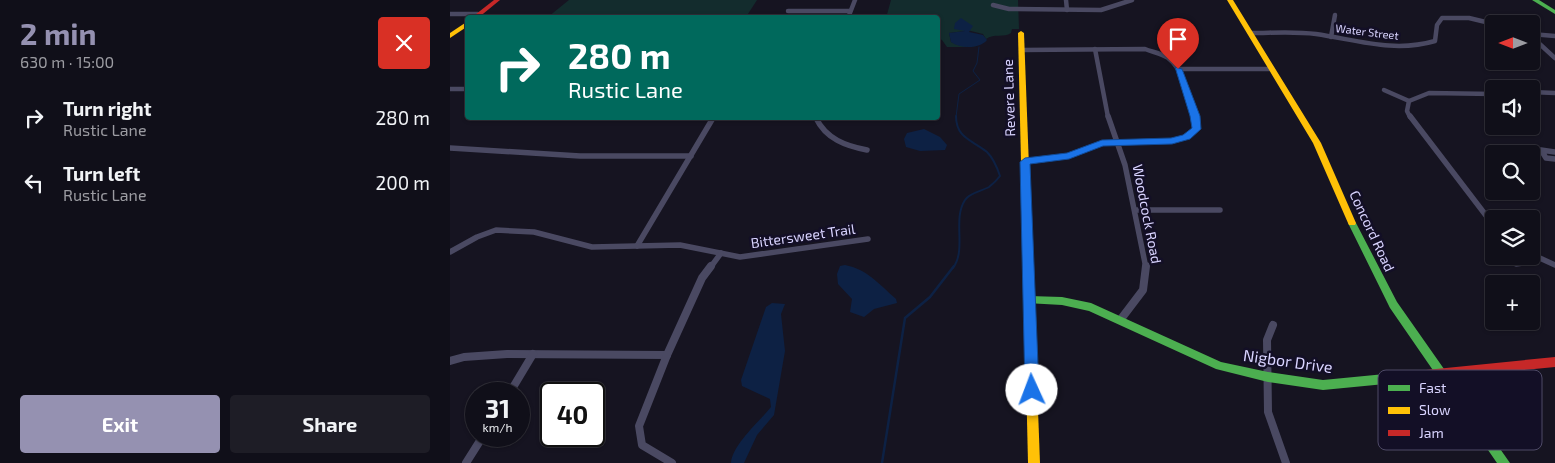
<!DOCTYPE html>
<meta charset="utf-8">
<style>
body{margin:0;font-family:"Exo 2",sans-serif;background:#1e1d26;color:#f1f3f6;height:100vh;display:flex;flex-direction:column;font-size:19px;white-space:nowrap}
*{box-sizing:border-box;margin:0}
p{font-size:16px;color:#9c9ca2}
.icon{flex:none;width:28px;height:28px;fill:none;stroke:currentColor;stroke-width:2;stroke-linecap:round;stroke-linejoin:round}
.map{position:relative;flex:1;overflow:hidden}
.sheet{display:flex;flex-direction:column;background:#100f19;width:450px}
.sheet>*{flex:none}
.banner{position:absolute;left:15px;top:15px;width:475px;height:105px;border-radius:5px;box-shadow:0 1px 4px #0004,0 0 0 1px #302f38;background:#00695c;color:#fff;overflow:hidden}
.needle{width:32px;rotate:270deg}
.buttons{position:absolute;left:1035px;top:15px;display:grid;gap:10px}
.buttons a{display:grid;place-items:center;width:55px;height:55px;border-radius:5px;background:#100f19;box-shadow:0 1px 4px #0004,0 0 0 1px #302f38;font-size:25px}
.speed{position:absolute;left:15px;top:382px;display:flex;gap:10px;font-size:25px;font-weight:700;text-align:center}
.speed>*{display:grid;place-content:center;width:65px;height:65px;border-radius:50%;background:#100f19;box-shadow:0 1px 4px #0004,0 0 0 1px #302f38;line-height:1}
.speed small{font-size:12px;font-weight:400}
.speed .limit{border:2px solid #111;border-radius:8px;background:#fff;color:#111}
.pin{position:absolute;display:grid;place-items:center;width:42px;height:42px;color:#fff;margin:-51px -21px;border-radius:50% 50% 50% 0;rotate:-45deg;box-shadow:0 0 5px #0007}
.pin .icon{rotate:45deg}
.me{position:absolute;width:55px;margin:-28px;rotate:358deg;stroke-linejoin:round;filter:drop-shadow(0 0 4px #0008)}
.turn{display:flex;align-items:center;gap:18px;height:105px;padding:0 20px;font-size:22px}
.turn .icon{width:65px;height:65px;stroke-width:2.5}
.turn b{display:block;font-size:35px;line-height:42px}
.round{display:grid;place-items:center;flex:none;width:52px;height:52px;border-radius:5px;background:#1e1d26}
.summary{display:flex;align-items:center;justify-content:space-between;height:85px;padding:0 20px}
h1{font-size:30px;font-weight:700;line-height:38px;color:#9591b1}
.cta{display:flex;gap:10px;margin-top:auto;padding:10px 20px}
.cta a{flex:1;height:58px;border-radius:5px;background:#9591b1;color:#fff;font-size:20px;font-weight:700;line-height:58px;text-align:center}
.cta a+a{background:#1e1d26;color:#f1f3f6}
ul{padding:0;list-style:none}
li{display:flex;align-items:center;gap:15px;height:65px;padding:0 20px}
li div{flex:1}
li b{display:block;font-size:19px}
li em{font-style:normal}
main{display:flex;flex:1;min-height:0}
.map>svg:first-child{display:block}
.green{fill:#132c2d}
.water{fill:#0d2144}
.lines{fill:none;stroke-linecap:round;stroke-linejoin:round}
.stream-far2{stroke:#0d2144;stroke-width:1}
.stream-far1{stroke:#0d2144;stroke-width:2}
.stream{stroke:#0d2144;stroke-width:2.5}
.street-far2{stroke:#4a4962;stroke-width:4.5}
.street-far1{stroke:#4a4962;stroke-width:5.5}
.street{stroke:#4a4962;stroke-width:8}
.fast{fill:#4caf50;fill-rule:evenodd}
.slow{fill:#ffc107;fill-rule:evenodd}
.jam{fill:#c62828;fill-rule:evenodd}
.route{fill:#1a73e8;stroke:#114b97}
.labels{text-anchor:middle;stroke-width:5;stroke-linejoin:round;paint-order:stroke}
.far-street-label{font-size:11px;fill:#d9d4ff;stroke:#130f26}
.street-label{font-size:14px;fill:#d9d4ff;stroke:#130f26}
.near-street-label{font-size:16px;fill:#d9d4ff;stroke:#130f26}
.key{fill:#130f26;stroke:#4e4a67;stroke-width:1}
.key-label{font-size:14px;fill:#d9d4ff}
</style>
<main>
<section class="sheet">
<div class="summary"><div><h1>2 min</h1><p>630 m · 15:00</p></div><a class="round" style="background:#d93025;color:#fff"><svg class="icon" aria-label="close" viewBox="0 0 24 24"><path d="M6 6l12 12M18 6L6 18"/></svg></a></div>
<ul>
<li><svg class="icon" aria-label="right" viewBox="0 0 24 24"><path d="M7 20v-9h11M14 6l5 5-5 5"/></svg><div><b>Turn right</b><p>Rustic Lane</p></div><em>280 m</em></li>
<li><svg class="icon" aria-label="left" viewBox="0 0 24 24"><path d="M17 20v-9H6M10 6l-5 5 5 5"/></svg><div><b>Turn left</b><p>Rustic Lane</p></div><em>200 m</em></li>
</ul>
<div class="cta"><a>Exit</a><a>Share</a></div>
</section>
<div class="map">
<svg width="1105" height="463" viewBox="0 0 1105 463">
<rect width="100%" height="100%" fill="#161421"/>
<g class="green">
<polygon points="119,0 307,0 296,17 98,17"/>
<path d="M441,0H568L569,29H562L561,33C554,38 544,33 536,39L533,34L513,29L515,31L499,33L501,42L508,45L527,47H497L492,40L488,38V18H436Z"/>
</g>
<g class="water">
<path d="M511,18L523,26L519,32L533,35L537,40C530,49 511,49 501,42L499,33L515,31L504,29L505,23Z"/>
<polygon points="474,129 490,137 497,145 495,150 470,151 456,147 454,139 457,133"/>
<path d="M395,265C417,269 430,285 446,299L447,303L424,309L414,317L400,312L402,299L388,284L387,274L390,266Z"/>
<path d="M322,303L335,304L331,314L335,351L324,415L307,435L294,463H281C282,445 310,421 321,407L320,399L292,386L291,380L316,307Z"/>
</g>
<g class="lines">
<polyline class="stream-far2" points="506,117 509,94 530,80 523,71 527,63 529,47"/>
<path class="stream-far1" d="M503,268C517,249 502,220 515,200C519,193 532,191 539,187C543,184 547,180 550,176C547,167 544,159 537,152C522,140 506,138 506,116"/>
<polyline class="stream" points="432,463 455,318 480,297 504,266"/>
<g class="street-far2">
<polyline points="616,0 617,10"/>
<polyline points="543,5 559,9 651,10 682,0"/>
<polyline points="338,11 400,11"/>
<polyline points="0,14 28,14"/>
<polyline points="398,18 405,0"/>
<path d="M800,33C822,33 844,31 866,34C907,40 944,53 985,41L987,25L992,18H1019L1044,24"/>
<polyline points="1081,34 1105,36"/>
<polyline points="1081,36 1105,58"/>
<polyline points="881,37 885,15"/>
<polyline points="645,49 658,117"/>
<path d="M572,50L695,49C702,52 711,53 718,58C734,70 740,98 744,117"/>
<polyline points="728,69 822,69"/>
<polyline points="0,89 18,89"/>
<polyline points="934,90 959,101"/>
<polyline points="1081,92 1105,93"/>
<polyline points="960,117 957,111 959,101 979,93 1044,94"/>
</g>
<g class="street-far1">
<polyline points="658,116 675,165 696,268"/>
<polyline points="960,116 1044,226"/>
<path d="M366,118C376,139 396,146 417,150"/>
<polyline points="0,148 130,156 241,156"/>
<polyline points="1105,152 1091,150 1096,158 1105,159"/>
<polyline points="575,162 619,156 652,143 722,141 736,137 746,129 744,116"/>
<polyline points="686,210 770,210"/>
<polyline points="187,246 263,118"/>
<polyline points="0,252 27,237 46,230 84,232 142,247 230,245 290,257 418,239"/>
<polyline points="1081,254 1105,265"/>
<polyline points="1053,256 1066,264 1073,263 1076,256"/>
<polyline points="260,268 271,253"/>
</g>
<g class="street">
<polyline points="671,319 693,290 696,266"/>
<polyline points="823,325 817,340 818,412 836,463"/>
<polyline points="0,361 14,357 57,354 217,355"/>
<polyline points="59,394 83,354"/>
<polyline points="16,463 33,436"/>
<polyline points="222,463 192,445 189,426 217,355 252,278 261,266"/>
</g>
<g class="fast">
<polygon points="1082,0 1089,0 1105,10 1105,14"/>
<polygon points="902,220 906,223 947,302 1060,463 1047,463 940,308 898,223"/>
<polygon points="579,296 612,297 641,303 771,362 818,372 873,380 966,371 970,373 971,376 970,379 966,381 873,390 818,382 766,369 639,311 612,305 576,303 574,300 576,297"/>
</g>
<g class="slow">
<polygon points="777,0 783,0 871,143 906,223 905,225 899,225 898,223 863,143"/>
<polygon points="18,21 18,26 0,38 0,33"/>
<polygon points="571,31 574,33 590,463 578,463 568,33"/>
</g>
<g class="jam">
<polygon points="44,0 50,0 28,18 21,18"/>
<polygon points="1105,357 1105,367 966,381 962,379 961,376 962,373 966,371"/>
</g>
</g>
<polygon class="route" points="725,67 732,69 750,116 751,129 740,139 722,144 653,146 619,159 580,164 589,390 587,395 582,397 577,395 575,390 570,162 575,158 617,153 652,140 721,138 733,135 742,128 740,116"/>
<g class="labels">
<g class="far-street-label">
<text transform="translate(917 32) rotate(7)" y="4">Water Street</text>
</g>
<g class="street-label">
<text transform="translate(559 98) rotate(-92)" y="5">Revere Lane</text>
<text transform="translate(697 214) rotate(79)" y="5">Woodcock Road</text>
<text transform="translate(922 231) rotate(65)" y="5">Concord Road</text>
<text transform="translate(353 236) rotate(-8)" y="5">Bittersweet Trail</text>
</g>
<g class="near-street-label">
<text transform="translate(838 361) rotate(8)" y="6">Nigbor Drive</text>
</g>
</g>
<rect x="928" y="370" width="164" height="80" rx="8" class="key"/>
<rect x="938" y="385" width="22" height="6" fill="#4caf50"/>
<rect x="938" y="407" width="22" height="7" fill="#ffc107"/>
<rect x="938" y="430" width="22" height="6" fill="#c62828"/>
<g class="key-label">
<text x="969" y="393">Fast</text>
<text x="969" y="415">Slow</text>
<text x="969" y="438">Jam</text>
</g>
</svg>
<div class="buttons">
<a><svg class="needle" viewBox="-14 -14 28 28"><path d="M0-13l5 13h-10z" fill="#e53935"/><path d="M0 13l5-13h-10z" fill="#9c9ca2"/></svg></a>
<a><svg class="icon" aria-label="sound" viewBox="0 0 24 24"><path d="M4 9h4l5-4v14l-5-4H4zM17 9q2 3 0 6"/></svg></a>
<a><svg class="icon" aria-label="search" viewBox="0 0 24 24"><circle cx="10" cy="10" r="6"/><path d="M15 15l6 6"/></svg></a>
<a><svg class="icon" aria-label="layers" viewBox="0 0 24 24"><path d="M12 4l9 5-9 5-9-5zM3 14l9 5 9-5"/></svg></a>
<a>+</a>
</div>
<div class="speed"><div>31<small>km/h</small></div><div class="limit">40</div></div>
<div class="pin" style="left:728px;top:69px;background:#d93025"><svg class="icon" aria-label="arrive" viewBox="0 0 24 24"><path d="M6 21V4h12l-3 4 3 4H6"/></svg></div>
<svg class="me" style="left:582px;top:390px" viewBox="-20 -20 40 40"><circle r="19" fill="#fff"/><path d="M0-13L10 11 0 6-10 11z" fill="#1a73e8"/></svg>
<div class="banner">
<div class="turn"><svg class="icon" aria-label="right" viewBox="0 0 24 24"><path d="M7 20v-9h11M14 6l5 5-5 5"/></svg><div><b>280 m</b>Rustic Lane</div></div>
</div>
</div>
</main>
